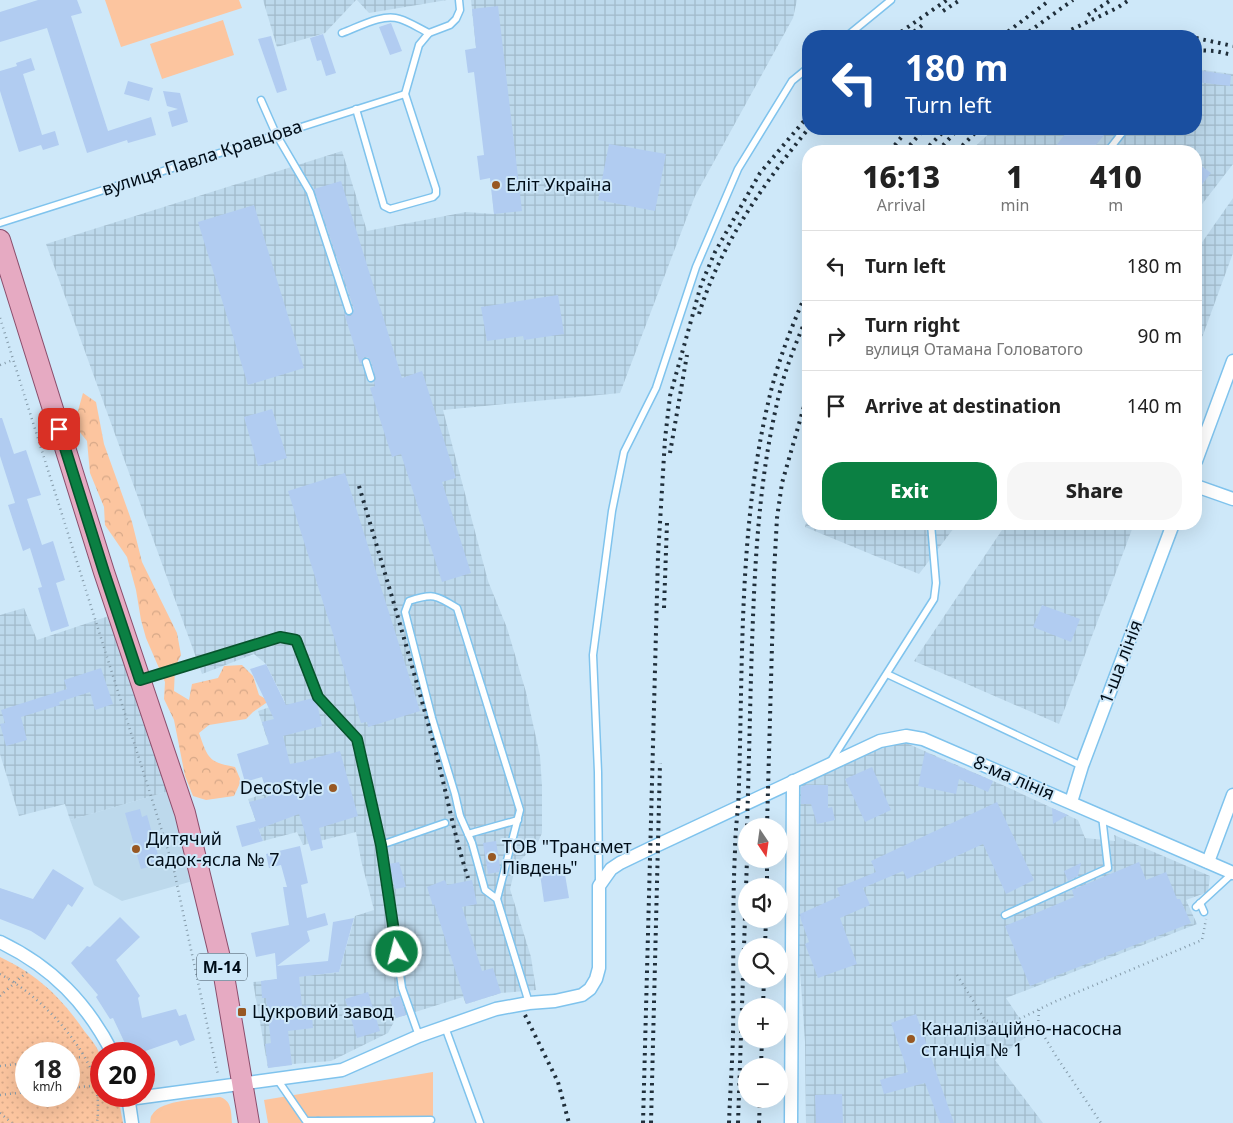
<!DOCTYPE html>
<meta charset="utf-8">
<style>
body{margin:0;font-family:"Noto Sans",sans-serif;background:#f6f6f6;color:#222;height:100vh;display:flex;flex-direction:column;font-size:19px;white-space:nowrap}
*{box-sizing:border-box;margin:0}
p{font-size:16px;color:#767676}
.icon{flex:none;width:28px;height:28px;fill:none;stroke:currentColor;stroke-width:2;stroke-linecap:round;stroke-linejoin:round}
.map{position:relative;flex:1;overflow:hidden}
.side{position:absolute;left:802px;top:145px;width:400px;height:385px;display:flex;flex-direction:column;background:#fff;border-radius:20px;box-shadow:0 5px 20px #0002}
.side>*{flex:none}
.guide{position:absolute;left:802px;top:30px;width:400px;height:105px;border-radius:20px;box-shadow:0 5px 20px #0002;background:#1a4fa0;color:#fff;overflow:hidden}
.needle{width:32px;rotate:167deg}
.tools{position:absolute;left:738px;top:818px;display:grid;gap:10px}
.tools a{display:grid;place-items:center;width:50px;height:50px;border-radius:50%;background:#fff;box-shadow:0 5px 20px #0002;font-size:25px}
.speed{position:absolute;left:15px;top:1042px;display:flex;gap:10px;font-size:25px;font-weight:700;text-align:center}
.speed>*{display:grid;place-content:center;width:65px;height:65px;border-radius:50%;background:#fff;box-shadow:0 5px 20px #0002;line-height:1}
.speed small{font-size:12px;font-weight:400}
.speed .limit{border:8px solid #d22;background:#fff;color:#111}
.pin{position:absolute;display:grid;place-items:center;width:42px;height:42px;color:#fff;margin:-21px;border-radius:10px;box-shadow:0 2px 8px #0006}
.me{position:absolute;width:55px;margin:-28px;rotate:352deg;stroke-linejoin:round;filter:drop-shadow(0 0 4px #0008)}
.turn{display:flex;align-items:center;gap:18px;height:105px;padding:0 20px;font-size:22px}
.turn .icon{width:65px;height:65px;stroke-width:2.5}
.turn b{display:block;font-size:35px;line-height:42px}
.eta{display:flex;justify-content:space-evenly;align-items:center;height:85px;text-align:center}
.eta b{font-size:30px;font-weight:800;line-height:35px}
.action{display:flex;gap:10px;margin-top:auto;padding:10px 20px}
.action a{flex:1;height:58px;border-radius:20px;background:#0b8043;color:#fff;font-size:20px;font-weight:800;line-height:58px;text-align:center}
.action a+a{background:#f6f6f6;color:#222}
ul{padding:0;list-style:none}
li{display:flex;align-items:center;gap:15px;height:70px;padding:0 20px;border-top:1px solid #e0e0e0}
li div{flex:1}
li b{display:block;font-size:19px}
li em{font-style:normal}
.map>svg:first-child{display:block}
.built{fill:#bdd9ec}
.industrial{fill:url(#industrial-grid)}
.green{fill:#fcc59f}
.forest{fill:url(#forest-crowns)}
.park{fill:url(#park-dots);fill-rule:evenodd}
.building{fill:#b1ccf1}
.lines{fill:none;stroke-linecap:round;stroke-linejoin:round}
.lane-casing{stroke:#7fc3ed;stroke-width:9}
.street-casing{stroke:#7fc3ed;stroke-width:15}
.primary-casing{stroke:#8b4e6c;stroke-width:22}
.path{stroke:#859baa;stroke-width:2.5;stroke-dasharray:1 4;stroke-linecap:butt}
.lane{stroke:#fff;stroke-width:6}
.street{stroke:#fff;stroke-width:12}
.primary{stroke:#e6aac2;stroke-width:20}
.rail{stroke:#202f3b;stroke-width:4;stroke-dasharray:2.5 5;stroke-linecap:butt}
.route-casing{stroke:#07532c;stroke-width:12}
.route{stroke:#0b8043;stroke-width:9}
.poi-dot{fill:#985823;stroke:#cee8f9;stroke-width:2}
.labels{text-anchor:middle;stroke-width:4;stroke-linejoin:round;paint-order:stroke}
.shield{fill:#cee8f9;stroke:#3e4f5c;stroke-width:1}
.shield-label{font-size:16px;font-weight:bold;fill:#000d18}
.street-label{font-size:18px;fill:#000d18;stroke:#cee8f9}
.poi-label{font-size:18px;fill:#000d18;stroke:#cee8f9;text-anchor:start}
</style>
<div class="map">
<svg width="1233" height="1123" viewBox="0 0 1233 1123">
<defs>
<pattern id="industrial-grid" width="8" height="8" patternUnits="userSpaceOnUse" patternTransform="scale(1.25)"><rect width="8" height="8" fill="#bdd9ec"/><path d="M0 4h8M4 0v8" fill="none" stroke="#a1b9ca"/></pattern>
<pattern id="forest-crowns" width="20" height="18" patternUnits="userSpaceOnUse" patternTransform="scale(1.25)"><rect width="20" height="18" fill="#fcc59f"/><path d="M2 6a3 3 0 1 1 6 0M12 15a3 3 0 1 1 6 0" fill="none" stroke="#d6a888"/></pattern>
<pattern id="park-dots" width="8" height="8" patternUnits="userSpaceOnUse" patternTransform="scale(1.25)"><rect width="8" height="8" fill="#fcc59f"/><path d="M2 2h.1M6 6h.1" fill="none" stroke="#d6a888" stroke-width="1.8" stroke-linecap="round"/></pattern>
</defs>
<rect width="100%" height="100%" fill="#cee8f9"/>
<polygon class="built" points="176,789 200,879 122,901 94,885 70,820"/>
<g class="industrial">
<polygon points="263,0 356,0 325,33 277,47"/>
<polygon points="357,0 447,0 369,13"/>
<polygon points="471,0 797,0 793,18 695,196 620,393 443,410 488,581 507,628 526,692 540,756 542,786 542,833 538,842 516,865 510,889 531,957 536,990 501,993 466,1004 463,997 396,1018 388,1033 331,1061 293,1064 268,1068 253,982 339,972 355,916 374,910 361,860 356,832 303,845 297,832 263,841 248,799 283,788 258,711 285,702 266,664 254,654 202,674 46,244 342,151 367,231 466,212 494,214"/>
<polygon points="1196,69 1233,74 1233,164 1196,212 1196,151 970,151 994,129 1196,129"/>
<polygon points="1233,198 1233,253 1196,354 1196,251"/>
<polygon points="809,512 809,524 957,524 919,574 805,527"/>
<polygon points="1006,524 1134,524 1059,724 914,661"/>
<polygon points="24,608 37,640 112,615 176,789 70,820 65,804 19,816 0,754 0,615"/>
<polygon points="897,739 1007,787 1078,820 1085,838 1115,841 1114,835 1210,876 1208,892 1186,900 1197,924 1006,998 1030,1034 995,1060 1043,1123 806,1123 805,1042 796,912 797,785"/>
</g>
<g class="green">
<polygon points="105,0 239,0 242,8 121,47"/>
<polygon points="223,20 234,55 162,79 150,44"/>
<polygon points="433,1072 433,1123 268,1123 264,1100"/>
<path d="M220,1097C232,1101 231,1112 232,1123H150C151,1120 150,1117 152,1115C160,1099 204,1099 220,1097Z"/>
</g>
<path class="forest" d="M83,393L96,402L104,444L132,522L142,562L177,633L181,655L175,667L174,691L189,700L192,684L218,678L224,666L242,665L253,676L259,695L269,701L253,712L246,719L209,725L199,733C208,758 208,762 235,767L241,781L234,796L206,800L193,796L185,776L174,720L164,699L165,682L146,638L141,620L136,590L127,557L105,525L104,507L90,473L87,441L74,425Z"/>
<path class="park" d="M0,957C38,975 61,997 85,1032C91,1039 99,1049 101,1058C104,1068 101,1086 101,1096H118L123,1123H0ZM26,1054H69V1096H26Z"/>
<g class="building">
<polygon points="38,0 77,0 82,13 71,16 108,131 151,117 156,135 128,143 127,140 87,153 47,28 0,42 0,12"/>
<polygon points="498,6 522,211 494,214 490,178 480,180 477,156 484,155 474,72 468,73 465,50 476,48 472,9"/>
<polygon points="391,23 402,51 390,55 379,27"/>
<polygon points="323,34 336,73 326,76 321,60 317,61 310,38"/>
<polygon points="271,36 287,90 277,93 258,39"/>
<polygon points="31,58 35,70 23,74 42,135 55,131 59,145 43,150 41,145 19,152 0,91 0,71 17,66 16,63"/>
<polygon points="1196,70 1231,75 1230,86 1196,82"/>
<polygon points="128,81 153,88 149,101 124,94"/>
<polygon points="163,91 180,93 188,122 172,127 168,112 178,109 167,106"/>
<polygon points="1069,129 1109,129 1091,151 1052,151"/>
<polygon points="609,144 666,154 655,211 598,200"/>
<polygon points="1196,162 1211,173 1196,192"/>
<polygon points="341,181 402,378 422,371 456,478 442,482 471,573 442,582 401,454 392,457 370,388 375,386 374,382 376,379 371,361 368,357 364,357 360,364 344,313 348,316 351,316 354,309 314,189"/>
<polygon points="254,205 304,368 248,385 198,222"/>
<polygon points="558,295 564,334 524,340 523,336 487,341 481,307"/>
<polygon points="272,409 287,458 258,466 244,417"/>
<polygon points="0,418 2,418 14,454 26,450 41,495 27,499 42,545 53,541 65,580 56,583 69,626 51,632 38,588 42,587 30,548 23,551 8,505 15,503 0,456"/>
<polygon points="345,473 420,711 368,727 367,722 361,723 288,491"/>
<polygon points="1042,605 1080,619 1071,642 1033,627"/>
<polygon points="266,664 286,705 313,698 317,703 322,726 283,736 290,764 301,762 340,751 358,816 319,828 323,848 311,851 299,814 259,829 258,827 263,841 242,847 236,826 256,821 249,802 268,797 262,777 245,782 237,754 269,744 262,722 274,719 250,669"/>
<polygon points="101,668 113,704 95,710 90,692 59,702 60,705 21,717 27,740 6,746 0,724 5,723 1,710 67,689 64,680"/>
<polygon points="925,752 993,781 988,792 959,779 956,794 918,786"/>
<polygon points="872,767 891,810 865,822 845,779"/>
<polygon points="806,785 828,785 828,808 832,807 835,820 817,824 811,804 801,804 801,787"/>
<polygon points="997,802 1034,880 1006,894 983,844 907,879 903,871 863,888 870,905 840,918 857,964 818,978 805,944 809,942 801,920 800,914 840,896 837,888 876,872 871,861"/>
<polygon points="1052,808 1068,815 1053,824"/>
<polygon points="140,809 142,817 147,815 158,855 154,856 156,865 141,869 125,813"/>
<polygon points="496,841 500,867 499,872 488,874 483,843"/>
<polygon points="300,846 308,883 301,885 307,918 325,913 328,925 307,931 310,941 277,966 328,961 333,922 354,918 339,972 299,977 302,1006 311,1005 313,1028 288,1031 292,1065 268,1068 265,1044 271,1043 266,998 262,998 261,981 277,979 275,953 256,957 251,933 289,925 283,887 287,887 281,865 269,868 266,854"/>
<polygon points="399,862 406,887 395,889 389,864"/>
<polygon points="1139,862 1146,880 1166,872 1177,899 1180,899 1191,923 1030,986 1005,926 1074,897 1072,890"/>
<polygon points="563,863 569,898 544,902 539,867"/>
<polygon points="1081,863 1078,876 1068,881 1064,871"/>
<polygon points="53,869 84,888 72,907 68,904 45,940 31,931 0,919 0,888 33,899"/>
<polygon points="445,880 447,885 472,880 477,904 462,907 482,971 493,968 501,993 466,1004 434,904 433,906 427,887"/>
<polygon points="120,917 140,937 116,960 140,996 138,998 142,1018 176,1009 179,1016 186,1014 195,1040 180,1046 177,1040 137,1054 130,1054 113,1018 110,1019 96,997 98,995 71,963 87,946 90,947"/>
<polygon points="368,992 380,1031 357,1038 345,999"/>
<polygon points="400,996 406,1015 396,1018 390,999"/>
<polygon points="916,1014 941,1086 954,1123 940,1123 925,1083 884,1094 880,1080 908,1072 891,1023"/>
<polygon points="842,1094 843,1123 816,1123 815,1095"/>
</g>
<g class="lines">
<g class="lane-casing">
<g id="lane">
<path d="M342,33C359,27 382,13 400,19C410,22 420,29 429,33"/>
<polyline points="847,36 891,0"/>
<polyline points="261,100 276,134 310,192 349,311"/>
<polyline points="356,109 384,206 390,209 433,197 436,194 436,189 405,94 419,45 429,33 450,25 456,19 460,10 459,0"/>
<polyline points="1108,151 1125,129"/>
<polyline points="0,223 405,94"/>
<polyline points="366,362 371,378"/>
<polyline points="887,674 1082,766"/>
<polyline points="142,680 280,637 296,640 318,697 357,739 381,845 402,988 419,1036"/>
<polyline points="831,761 934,599 936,583 931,524"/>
<polyline points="468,834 518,820"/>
<polyline points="381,845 445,823"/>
<polyline points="599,882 598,772 593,655 612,511 624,452 656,388 696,267 738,169 792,81 809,67"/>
<path d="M497,899L485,890L472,843L460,816L455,794L432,718L405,612L409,601C433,593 436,595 457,608L520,810L497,899L529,1003"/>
<polyline points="1200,903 1204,912"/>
<polyline points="1196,907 1233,873"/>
<polyline points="1005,915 1108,868 1102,816"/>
<polyline points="445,1027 480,1123"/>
<polyline points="277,1079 306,1121 318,1121 318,1123"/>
<polyline points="318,1121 431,1120"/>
</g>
</g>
<g class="street-casing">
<g id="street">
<polyline points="1196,461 1233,361"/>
<polyline points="1196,486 1233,499"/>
<polyline points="1071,802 1082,766 1173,524"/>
<polyline points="1208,862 1233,795"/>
<path d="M0,942C52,967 87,1003 113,1054"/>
<polyline points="128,1096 132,1123"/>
<polyline points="129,1099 342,1070 419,1036 496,1009 529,1003 555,1001 582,995 590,989 596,979 599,968 599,886 611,869 620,863 649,849 880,741 906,736 923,739 1233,873"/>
<polyline points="791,1123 793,781"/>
</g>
</g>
<g class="primary-casing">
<polyline id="primary" points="0,240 104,572 185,813 223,970 249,1123"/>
</g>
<g class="path">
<polyline points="0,318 173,866 218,1075"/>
<polyline points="0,365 13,360"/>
<path d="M0,974C36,993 80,1038 94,1077C98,1092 99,1108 97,1123"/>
<polyline points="957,975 985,1020 1005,1026 1054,1002 1202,940 1206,919"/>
<polyline points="0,996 27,972"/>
<polyline points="1039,1010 1038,1026 1056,1056 1101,1123"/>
<polyline points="69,1058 84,1057"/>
<polyline points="0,1066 26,1063"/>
<polyline points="69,1088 101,1085"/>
<polyline points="0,1095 26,1092"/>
<polyline points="0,1113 12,1123"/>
</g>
<use href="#lane" class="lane"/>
<use href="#street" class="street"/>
<use href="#primary" class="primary"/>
<g class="rail">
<polyline points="943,11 960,0"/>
<polyline points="1088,15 1111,0"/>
<polyline points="895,36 947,0"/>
<polyline points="908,36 924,24"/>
<polyline points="1002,36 1050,0"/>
<polyline points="1023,36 1073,0"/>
<polyline points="1058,36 1117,8 1129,0"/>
<polyline points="1113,36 1156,34 1180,36"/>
<polyline points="1196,38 1233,46"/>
<polyline points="1196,50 1215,51 1233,55"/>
<polyline points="890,151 908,129"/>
<polyline points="905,151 924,129"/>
<polyline points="924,151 946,129"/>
<polyline points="938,151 958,129"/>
<polyline points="957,151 979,129"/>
<path d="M699,314C720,245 764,183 809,128"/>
<polyline points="670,453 687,355"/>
<path d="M359,486C384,570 409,653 432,738C445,784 453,832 468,878"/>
<polyline points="664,608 667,523"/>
<path d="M747,826C749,765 750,705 752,644C755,559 759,474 780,391C787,364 798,338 809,312"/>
<polyline points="767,826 774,573 777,518 782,483 809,389"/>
<polyline points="767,886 767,859"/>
<polyline points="765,946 766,919"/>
<polyline points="763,1006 764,979"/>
<polyline points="525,1015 558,1082 569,1123"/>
<polyline points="761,1066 762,1039"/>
<polyline points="643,1123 658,556 665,439 670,396 701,285 715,252 760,173 809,115"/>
<polyline points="651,1123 660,763"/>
<path d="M729,1123C730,1095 732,1066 733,1038C734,976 732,913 735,851C735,829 739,806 739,783C743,655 739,525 769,399C778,360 793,323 809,287"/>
<polyline points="738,1123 747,859"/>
<polyline points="759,1123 760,1099"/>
</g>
</g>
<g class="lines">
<g class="route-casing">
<polyline id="route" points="59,429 104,572 140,680 280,637 296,640 318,697 357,739 381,845 397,952"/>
</g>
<use href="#route" class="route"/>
</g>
<g class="poi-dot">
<circle cx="496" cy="185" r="5"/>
<circle cx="333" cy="788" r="5"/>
<circle cx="136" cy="849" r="5"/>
<circle cx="492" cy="857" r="5"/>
<rect x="237" y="1007" width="10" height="10" rx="2.5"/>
<circle cx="911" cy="1039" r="5"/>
</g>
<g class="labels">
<rect class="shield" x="197" y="953.5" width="50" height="27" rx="4"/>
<g class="shield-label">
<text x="222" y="973">М-14</text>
</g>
<g class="street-label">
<text transform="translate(202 158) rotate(-18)" y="6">вулиця Павла Кравцова</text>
<text transform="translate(1121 662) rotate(-69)" y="6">1-ша лінія</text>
<text transform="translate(1014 778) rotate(23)" y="6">8-ма лінія</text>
</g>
<g class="poi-label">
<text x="506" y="191">Еліт Україна</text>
<text x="323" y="794" text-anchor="end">DecoStyle</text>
<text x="146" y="845">Дитячий<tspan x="146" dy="21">садок-ясла № 7</tspan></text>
<text x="502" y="853">ТОВ "Трансмет<tspan x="502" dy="21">Південь"</tspan></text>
<text x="252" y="1018">Цукровий завод</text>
<text x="921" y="1035">Каналізаційно-насосна<tspan x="921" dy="21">станція № 1</tspan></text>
</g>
</g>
</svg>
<div class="tools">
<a><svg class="needle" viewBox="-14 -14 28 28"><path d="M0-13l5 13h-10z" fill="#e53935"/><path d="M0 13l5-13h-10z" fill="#767676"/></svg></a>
<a><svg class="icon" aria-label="sound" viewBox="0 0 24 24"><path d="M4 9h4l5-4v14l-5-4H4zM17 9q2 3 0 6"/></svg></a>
<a><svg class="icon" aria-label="search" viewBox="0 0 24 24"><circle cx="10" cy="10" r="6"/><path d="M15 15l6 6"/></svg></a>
<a>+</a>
<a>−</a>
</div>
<div class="speed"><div>18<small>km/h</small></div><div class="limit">20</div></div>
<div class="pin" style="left:59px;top:429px;background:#d93025"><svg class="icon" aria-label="arrive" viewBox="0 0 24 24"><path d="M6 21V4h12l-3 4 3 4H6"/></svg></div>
<svg class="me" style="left:397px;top:952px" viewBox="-20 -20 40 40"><circle r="17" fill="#0b8043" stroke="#fff" stroke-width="3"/><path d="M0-11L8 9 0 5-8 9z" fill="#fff"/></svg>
<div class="guide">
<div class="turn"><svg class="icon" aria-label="left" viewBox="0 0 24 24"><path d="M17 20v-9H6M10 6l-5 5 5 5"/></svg><div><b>180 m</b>Turn left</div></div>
</div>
<section class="side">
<div class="eta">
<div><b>16:13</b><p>Arrival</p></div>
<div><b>1</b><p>min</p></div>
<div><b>410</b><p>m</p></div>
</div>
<ul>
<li><svg class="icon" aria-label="left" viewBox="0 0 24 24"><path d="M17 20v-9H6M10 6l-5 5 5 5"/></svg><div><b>Turn left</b></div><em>180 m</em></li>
<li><svg class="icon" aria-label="right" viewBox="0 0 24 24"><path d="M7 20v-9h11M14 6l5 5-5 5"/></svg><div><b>Turn right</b><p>вулиця Отамана Головатого</p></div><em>90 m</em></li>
<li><svg class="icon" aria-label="arrive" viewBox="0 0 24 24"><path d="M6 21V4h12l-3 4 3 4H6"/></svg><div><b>Arrive at destination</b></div><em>140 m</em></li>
</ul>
<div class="action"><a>Exit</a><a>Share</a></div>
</section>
</div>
